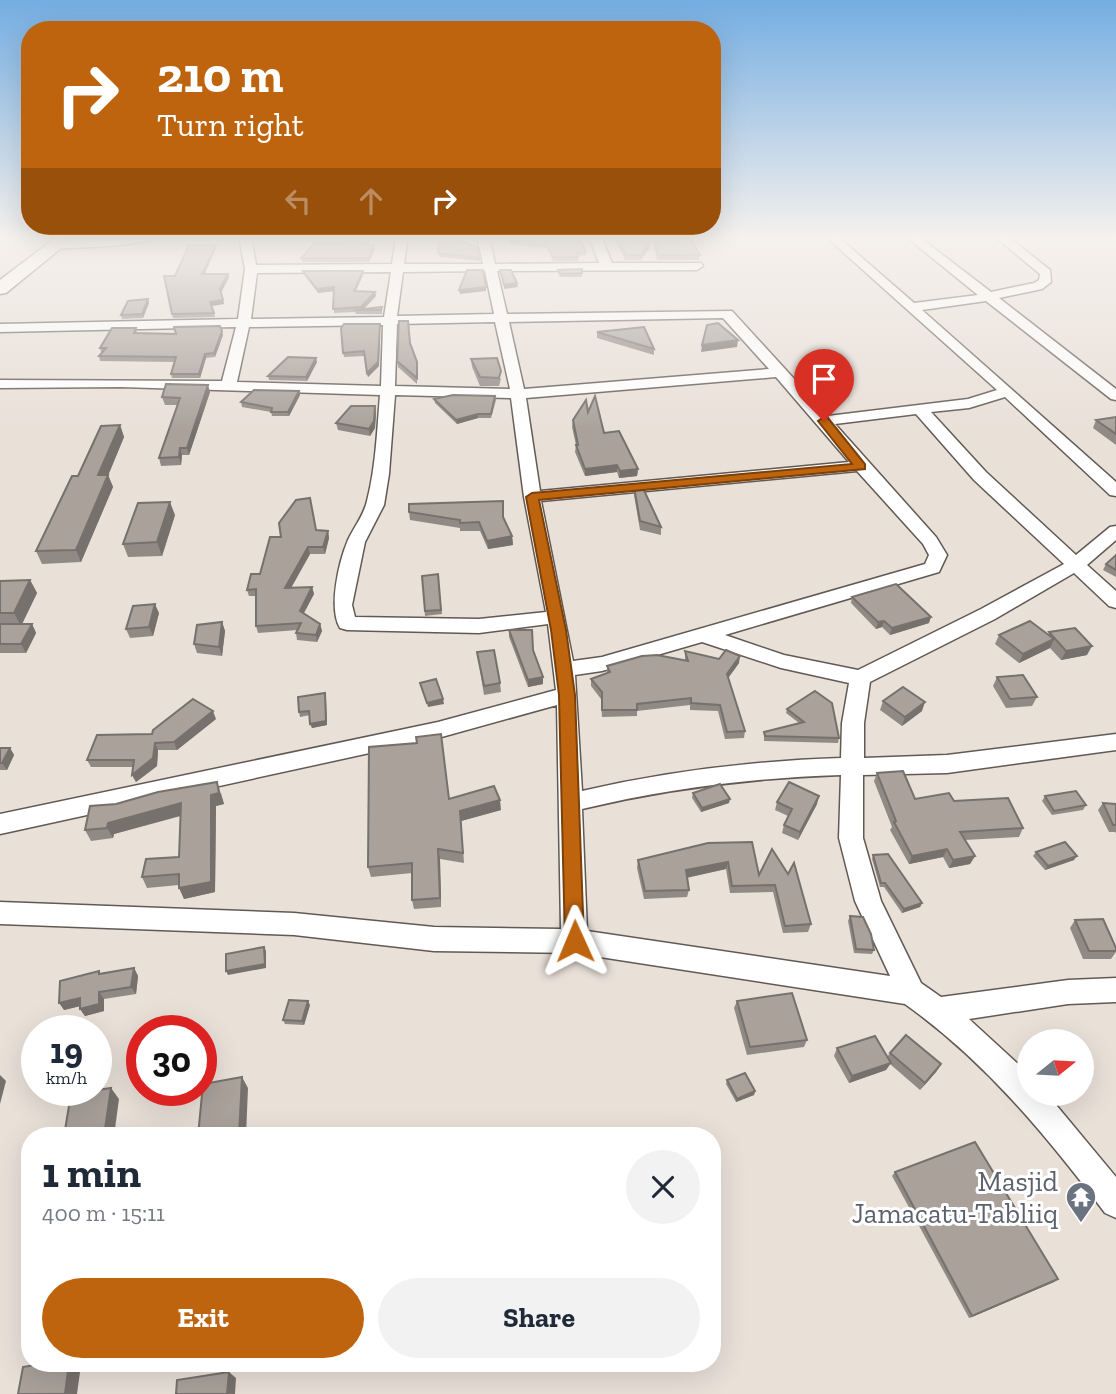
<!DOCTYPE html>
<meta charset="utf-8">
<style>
body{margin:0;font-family:"Zilla Slab",serif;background:#f2f2f3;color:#1f2937;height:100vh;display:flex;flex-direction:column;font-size:26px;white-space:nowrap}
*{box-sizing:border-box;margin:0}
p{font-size:23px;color:#747a83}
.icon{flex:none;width:38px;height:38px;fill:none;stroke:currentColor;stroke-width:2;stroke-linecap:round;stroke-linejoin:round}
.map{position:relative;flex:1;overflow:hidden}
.panel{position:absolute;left:21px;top:1127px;width:700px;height:245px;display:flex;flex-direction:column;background:#fff;border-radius:28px;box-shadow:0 7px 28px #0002}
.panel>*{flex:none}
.guide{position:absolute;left:21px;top:21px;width:700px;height:214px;border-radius:28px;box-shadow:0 7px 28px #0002;background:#bf640e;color:#fff;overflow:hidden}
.needle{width:46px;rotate:72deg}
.fabs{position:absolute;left:1017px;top:1029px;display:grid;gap:14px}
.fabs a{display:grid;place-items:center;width:77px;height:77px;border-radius:50%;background:#fff;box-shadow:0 7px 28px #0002;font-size:35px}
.speed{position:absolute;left:21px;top:1015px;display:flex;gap:14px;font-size:35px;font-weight:700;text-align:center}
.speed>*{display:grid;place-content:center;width:91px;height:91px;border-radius:50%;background:#fff;box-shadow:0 7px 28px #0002;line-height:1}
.speed small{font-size:18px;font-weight:400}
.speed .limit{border:10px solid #d22;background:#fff;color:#111}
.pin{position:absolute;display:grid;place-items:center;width:60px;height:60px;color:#fff;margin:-72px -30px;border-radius:50% 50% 50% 0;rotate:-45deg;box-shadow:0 0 7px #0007}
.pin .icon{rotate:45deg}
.me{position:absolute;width:77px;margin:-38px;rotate:359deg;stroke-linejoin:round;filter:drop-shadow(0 0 5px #0008)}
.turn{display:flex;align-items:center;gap:24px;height:147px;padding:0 21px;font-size:32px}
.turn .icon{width:91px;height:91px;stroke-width:2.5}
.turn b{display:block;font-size:49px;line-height:60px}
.lanes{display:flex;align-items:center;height:66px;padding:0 21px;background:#0003;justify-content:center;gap:35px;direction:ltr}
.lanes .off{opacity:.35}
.round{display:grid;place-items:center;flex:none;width:74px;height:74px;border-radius:37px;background:#f2f2f3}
.summary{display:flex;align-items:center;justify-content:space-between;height:119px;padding:0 21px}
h1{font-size:42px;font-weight:800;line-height:52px}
.cta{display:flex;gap:14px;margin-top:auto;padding:14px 21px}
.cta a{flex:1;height:80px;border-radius:42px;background:#bf640e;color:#fff;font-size:28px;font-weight:800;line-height:80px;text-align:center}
.cta a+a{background:#f2f2f3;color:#1f2937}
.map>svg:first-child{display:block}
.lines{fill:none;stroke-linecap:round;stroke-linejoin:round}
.street-casing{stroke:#615953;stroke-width:3}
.secondary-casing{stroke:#615953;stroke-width:3}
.street{fill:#fff;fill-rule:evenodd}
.secondary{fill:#fff;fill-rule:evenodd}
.wall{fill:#918a84}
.shaded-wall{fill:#76716c}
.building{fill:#a9a19a;stroke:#76716c;stroke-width:2}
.route{fill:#bf640e;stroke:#7c4109;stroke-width:2}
.labels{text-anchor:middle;stroke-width:6;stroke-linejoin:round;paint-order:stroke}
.near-worship-label{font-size:28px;fill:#5b616d;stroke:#fff;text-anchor:end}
</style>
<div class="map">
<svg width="1116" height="1394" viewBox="0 0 1116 1394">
<rect width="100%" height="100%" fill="#e9e0d8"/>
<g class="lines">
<g class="street-casing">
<g id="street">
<path d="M132,236H160C144,247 76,247 54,249L48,245L54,241Z"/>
<path d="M239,236H251L256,265L392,264L396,236H408L404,264H483L477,236H489L495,264L599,263L589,236H601L612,263H701L703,266L697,270L497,271L507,314L732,311L828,416L968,399L997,390L825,236H837L914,303L978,295L905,236H918L991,292L1034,283L1039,280L1040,274L994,236H1007L1050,270L1051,282L1042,289L999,298L1116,389V400L1111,399L986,301L922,310L1116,482V496L1110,495L1005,397L969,408L931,412L986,472L1076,555L1110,527L1116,526V540L1087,565L1116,591V608L1109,606L1074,573L995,619L870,682L864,723V758L947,755L1116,734V750L947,773L863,775V838L881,901L921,983L941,997L1068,980L1116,978V1002L1068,1004L969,1019L1029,1074V1094H1047L1116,1177V1218L1105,1213C1046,1135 985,1061 905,1004L574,953L434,951L294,935L0,924V902L294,913L434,927L561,929L557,705L438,738L0,834V814L438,722L556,690L548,624L479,633L347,630L340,628C328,608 339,561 348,540C354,527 364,515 367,501C376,466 377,430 380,395L121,387L0,388V380L222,381L236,327L0,332V324L238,319L245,269ZM485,271L494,314L397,316L403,272ZM391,272L384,317L251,319L257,273ZM723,318L769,369L524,389L509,322ZM495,322L510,389L395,386L397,324ZM383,325L381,386L237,382L249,327ZM776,377L849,462L540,491L526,398ZM395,395L511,398L524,497L546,612L479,619L355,617L352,605L365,542L384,505L389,474ZM916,414L974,480L1064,564L981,609L858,670L784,655L725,635L939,572L947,555L936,537L835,424ZM857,471L923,544L929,555L925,564L602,657L573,661L541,501ZM702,642L781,668L849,683L842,723L841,758C753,761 668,771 582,791L575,675L602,671ZM841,775L839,838L855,901L890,976L587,931L582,809C670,788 751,778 841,775Z"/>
</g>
</g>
<g class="secondary-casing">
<polygon id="secondary" points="58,236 76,236 6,293 0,294 0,280"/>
</g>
<use href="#street" class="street"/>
<use href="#secondary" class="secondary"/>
</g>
<g class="wall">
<polygon points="0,236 37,236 31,240 0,238"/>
<polygon points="439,236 480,258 480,261 439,257"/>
<polygon points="509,236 581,236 579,237 586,252 586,255 578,256 578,261 553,261 547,248 510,245"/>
<polygon points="613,236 643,236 640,242 650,241 650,247 641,260 625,260"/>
<polygon points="655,241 700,255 699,260 657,260 654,246"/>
<polygon points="216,245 216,248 205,274 229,277 221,293 224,304 212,306 215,317 173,318 172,314 175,276"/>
<polygon points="368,245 375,249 369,262 302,262 301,258"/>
<polygon points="582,269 582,277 560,277 558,273 558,270"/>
<polygon points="303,271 363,271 363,275 356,291 375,292 376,296 363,309 382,307 382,314 356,314 355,312 334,313 334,291 318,293 304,275"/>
<polygon points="148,299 149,303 143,318 122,319 121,315"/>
<polygon points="136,328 137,333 223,335 215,357 206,358 200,378 172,378 171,374 175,362 100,361 99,356 102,352 101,352 100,348"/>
<polygon points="380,328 379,366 368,377 364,356 344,357 343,353"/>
<polygon points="597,332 654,349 654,355 597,338"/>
<polygon points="410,344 417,362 417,384 398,367 397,361"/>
<polygon points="471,359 501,379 499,386 480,386 472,367"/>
<polygon points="317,362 307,381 269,380 268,376"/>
<polygon points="299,391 300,395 289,416 272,416 271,412 242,407 241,402"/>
<polygon points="210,392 189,455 182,455 181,465 161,466 159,458 178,405 165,405 162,397"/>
<polygon points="495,396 496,400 491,418 478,418 457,424 435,403 434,399"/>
<polygon points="375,406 376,413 375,428 370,436 338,430 336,423"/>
<polygon points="588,412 604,433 638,469 637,476 619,478 617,472 585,476 575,452 576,445 572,427 573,420"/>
<polygon points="1116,417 1116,445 1093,428 1096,420"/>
<polygon points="120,425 124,437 108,475 113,487 81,562 42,564 36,551 78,476"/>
<polygon points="634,487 661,527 661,535 640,530 634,495"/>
<polygon points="409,512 503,517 512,536 513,545 488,549 480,531 460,531 460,528 410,520"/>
<polygon points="175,515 162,556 128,557 123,544"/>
<polygon points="316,530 328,531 329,538 325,554 310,554 291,588 312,587 314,594 304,613 320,624 322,631 317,642 297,640 296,633 298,630 258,633 256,626 256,596 249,596 247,590 260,574 281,537"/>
<polygon points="1116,555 1116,577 1103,570 1106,564"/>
<polygon points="438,574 442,614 425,616 422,576"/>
<polygon points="30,580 37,593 22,624 32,624 36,633 26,653 0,653 0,581"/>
<polygon points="852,597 929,623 890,635 882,627 876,629 851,603"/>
<polygon points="159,613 153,636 130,638 126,629"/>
<polygon points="222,622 225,631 222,656 197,653 194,644"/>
<polygon points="509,630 533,650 543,677 543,684 528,687 509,637"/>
<polygon points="1049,632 1087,655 1061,660 1050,648 1019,663 995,644 999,635 1048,635"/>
<polygon points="685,651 739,663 728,678 745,731 744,738 725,739 718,711 690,710 690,705 637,711 637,716 602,717 601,699 591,686 591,679 607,673 607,666 685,660"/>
<polygon points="477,652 500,683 501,692 484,695"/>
<polygon points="997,677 1037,697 1032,706 1006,708 993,686"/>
<polygon points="326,698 327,725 312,728 310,715 300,717 299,712"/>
<polygon points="883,701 922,711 902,726 880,710"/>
<polygon points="787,709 839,738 838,743 764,741 764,732 799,723 786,713"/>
<polygon points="216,719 177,750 158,750 157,766 136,782 132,775 133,767 91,767 87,760 152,734"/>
<polygon points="0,748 10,748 14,755 7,770 0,770"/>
<polygon points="877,773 915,799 954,801 1023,828 1019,837 965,840 975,856 970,864 949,868 943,857 909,864 890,830 892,827 874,781"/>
<polygon points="221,793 224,804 216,806 215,892 184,899 179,885 147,888 142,877 179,857 181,816 114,834 113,838 91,841 85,830"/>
<polygon points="693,793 729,803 701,812 692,798"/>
<polygon points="1045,796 1086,805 1083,810 1052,815 1042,801"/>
<polygon points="449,799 501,810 461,821 464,863 440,859 441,907 414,909 412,900 412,873 371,877 368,867"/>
<polygon points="777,802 817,804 798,840 782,833 784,825 788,816 775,810"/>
<polygon points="1103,803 1116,804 1116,833 1115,832 1109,832 1098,810"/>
<polygon points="708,843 759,875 788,874 811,924 808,932 783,933 773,892 730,893 726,869 687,878 689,890 687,897 644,899 637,868 638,860"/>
<polygon points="1036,852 1074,860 1045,870 1033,856"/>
<polygon points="873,855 922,903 920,907 902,913 884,887 880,887 872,859"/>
<polygon points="850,916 874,950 872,954 854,953 848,921"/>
<polygon points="1075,920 1116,948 1116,952 1111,959 1083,959 1070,928"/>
<polygon points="134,968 138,976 136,994 104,999 104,1011 85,1016 80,1009 80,1006 64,1010 101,974"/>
<polygon points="737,1001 807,1040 804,1047 747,1055 734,1008"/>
<polygon points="310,1005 304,1025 285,1024 283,1020"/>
<polygon points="837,1048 887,1057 890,1053 941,1064 936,1072 920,1090 890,1064 886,1070 849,1083 834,1056"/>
<polygon points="727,1080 755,1091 754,1095 736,1102 726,1084"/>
<polygon points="895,1172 1054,1282 969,1318 892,1176"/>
</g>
<g class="shaded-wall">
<polygon points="29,236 37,236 31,240"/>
<polygon points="650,241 650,247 641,260 641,255"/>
<polygon points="216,245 216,248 203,277 202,274"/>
<polygon points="374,245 375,249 369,262 369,258"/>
<polygon points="363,271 363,275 354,294 354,291"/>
<polygon points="228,274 229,277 221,293 220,289"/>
<polygon points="517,283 518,287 504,289 504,285"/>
<polygon points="334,287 334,291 318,293 317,289"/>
<polygon points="486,287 486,291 460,294 459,290"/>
<polygon points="375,292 376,296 362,311 361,307"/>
<polygon points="148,299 149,303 143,318 142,314"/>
<polygon points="223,300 224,304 211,306 210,302"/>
<polygon points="380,324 379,366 368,377 367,373"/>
<polygon points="222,331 223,335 215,357 214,353"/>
<polygon points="738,340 737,347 701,352 702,345"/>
<polygon points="205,354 206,358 200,378 199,374"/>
<polygon points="316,358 317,362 307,381 306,377"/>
<polygon points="208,385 210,392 189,455 187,448"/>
<polygon points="299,391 300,395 289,416 288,412"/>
<polygon points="375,406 376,413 375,428 370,436 369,429"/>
<polygon points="478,414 478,418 457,424 456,420"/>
<polygon points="120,425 124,437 103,488 98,475"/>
<polygon points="180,448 182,455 181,465 179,457"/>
<polygon points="617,465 617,472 585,476 585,469"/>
<polygon points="638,469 637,476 619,478 620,471"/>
<polygon points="108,475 113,487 81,562 76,550"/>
<polygon points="170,502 175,515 162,556 157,542"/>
<polygon points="328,531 329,538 325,554 323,547"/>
<polygon points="512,536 513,545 488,549 487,541"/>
<polygon points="308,547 310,554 287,595 285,588"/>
<polygon points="30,580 37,593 21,626 14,613"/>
<polygon points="312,587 314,594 301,618 300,611"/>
<polygon points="155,604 159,613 153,636 149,627"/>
<polygon points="931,617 929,623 890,635 892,628"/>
<polygon points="884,621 882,627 876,629 878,622"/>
<polygon points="222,622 225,631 222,656 219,647"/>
<polygon points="32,624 36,633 26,653 21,644"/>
<polygon points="320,624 322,631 317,642 316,635"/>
<polygon points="1054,639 1050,648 1019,663 1023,654"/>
<polygon points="1092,646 1087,655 1061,660 1066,651"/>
<polygon points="740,656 739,663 726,681 727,674"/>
<polygon points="543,677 543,684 528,687 528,680"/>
<polygon points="325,693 327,725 312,728 310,724"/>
<polygon points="443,699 444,704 428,707 427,703"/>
<polygon points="925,702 922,711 902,726 905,717"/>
<polygon points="213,711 216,719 177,750 174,742"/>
<polygon points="155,743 158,750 157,766 136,782 132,775"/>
<polygon points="10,748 14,755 7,770 2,763"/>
<polygon points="217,782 224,804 216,806 215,892 184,899 179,888"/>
<polygon points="819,796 817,804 798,840 800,832"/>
<polygon points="730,799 729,803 701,812 702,808"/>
<polygon points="500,800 501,810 461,821 464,863 460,811"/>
<polygon points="181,803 186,814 114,834 113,838 107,828 108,823"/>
<polygon points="438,849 440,859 441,907 440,898"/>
<polygon points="947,849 943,857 909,864 912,856"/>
<polygon points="975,856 970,864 949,868 953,860"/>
<polygon points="1077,856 1074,860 1045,870 1048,866"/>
<polygon points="728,862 726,869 684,878 686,870"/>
<polygon points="922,903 920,907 902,913 904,909"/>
<polygon points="264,947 266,951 266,968 228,975 226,971"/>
<polygon points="134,968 138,976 136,994 131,987"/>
<polygon points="99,992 104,999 104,1011 85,1016 80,1009"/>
<polygon points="80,998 85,1005 64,1010 59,1003"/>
<polygon points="308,1001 310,1005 304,1025 302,1021"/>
<polygon points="891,1063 886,1070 849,1083 852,1076"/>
<polygon points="941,1064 936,1072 920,1090 925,1083"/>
<polygon points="0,1075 6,1081 0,1104"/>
<polygon points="242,1077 248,1088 246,1136 239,1136"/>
<polygon points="111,1088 119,1099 114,1136 104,1136"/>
<polygon points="755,1091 754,1095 736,1102 737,1099"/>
<polygon points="1058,1279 1054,1282 969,1318 972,1316"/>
<polygon points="69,1363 78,1363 81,1365 77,1394 65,1394"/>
<polygon points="229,1372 236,1378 235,1394 227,1394"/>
</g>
<g class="building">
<polygon points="439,236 448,236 477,247 480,258 438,253"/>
<polygon points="510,236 579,236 586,252 577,252 578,257 553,257 547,245 510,241"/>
<polygon points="616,236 640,236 637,242 650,241 641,255 626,255"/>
<polygon points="691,239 700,255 658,255 655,241"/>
<polygon points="368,242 368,245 374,245 369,258 301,258 315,243"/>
<polygon points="189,245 216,245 202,274 228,274 220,289 223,300 210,302 214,313 172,314 164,276 175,276"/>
<polygon points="582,269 582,273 560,274 558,270"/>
<polygon points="467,270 483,270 486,287 459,290"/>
<polygon points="500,270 511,270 517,283 504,285"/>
<polygon points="303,271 363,271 354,291 375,292 361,307 333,309 334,287 317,289"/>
<polygon points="148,299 142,314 121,315 128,301"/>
<polygon points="382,307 381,310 355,310"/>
<polygon points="399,321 408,321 410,343 417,362 417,378 397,361"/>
<polygon points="718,323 738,340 702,345 707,325"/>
<polygon points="344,324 380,324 378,362 367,373 364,351 343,353 341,328"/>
<polygon points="220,326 222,331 214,353 205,354 199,374 171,374 176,357 99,356 106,348 100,348 112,328 136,328 134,333 176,334 174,327"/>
<polygon points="644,327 654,349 597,332"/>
<polygon points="288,357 316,358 306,377 268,376"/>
<polygon points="497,358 501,371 499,378 480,377 471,359"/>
<polygon points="166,384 208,385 187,448 180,448 179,457 159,458 180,398 162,397"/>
<polygon points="254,390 299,391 288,412 271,412 272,408 241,402"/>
<polygon points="453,395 495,396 491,414 478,414 456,420 434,399"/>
<polygon points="595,396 604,433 619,431 638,469 620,471 617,465 585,469 576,445 578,445 573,420 586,400 588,412"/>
<polygon points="351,406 375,406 374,421 369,429 336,423"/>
<polygon points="1116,417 1116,434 1096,420"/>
<polygon points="120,425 98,475 108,475 76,550 36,551 72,476 78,476 101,426"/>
<polygon points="642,486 661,527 640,521 634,487"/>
<polygon points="310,498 316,530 328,531 323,547 308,547 285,588 312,587 300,611 320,624 316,635 296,633 301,623 256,626 256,589 247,590 251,574 260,574 270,537 281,537 279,523 296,500"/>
<polygon points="503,501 503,517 512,536 487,541 479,522 460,523 460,520 409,512 409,504"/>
<polygon points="170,502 157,542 123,544 138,503"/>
<polygon points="1116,555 1116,570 1106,564"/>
<polygon points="438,574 441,610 425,611 422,576"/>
<polygon points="30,580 14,613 0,613 0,581"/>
<polygon points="896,584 931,617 892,628 884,621 878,622 852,597"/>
<polygon points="155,604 149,627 126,629 133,606"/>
<polygon points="1030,621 1054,639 1023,654 999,635"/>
<polygon points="222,622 219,647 194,644 197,625"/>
<polygon points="0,624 32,624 21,644 0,644"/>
<polygon points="1075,628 1092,646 1066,651 1049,632"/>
<polygon points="509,630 532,630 533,650 543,677 528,680"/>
<polygon points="494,650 500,683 484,686 477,652"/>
<polygon points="726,650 740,656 727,674 745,731 727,732 720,705 691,703 691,698 637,704 637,710 602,710 602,692 591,679 610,672 607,666 642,656 657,655 688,661 685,651 719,659"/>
<polygon points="1023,675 1037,697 1010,699 997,677"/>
<polygon points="436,679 443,699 427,703 420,683"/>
<polygon points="903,687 925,702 905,717 883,701"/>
<polygon points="815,691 832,703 839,738 765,736 764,732 804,722 787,709"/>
<polygon points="325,693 326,721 310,724 309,711 299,712 298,697"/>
<polygon points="193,699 213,711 174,742 155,743 153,758 132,775 134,760 87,760 97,735 152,734 153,730"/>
<polygon points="441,734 449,799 494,786 500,800 460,811 463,853 438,849 440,898 412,900 412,863 368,867 369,747 417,743 416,737"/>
<polygon points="0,748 10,748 2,763 0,763"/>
<polygon points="903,771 915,799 949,793 954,801 1008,798 1023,828 960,832 975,856 953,860 947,849 912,856 894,822 896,821 877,773"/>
<polygon points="217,782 219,793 211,795 211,882 179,888 179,874 142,877 146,859 179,857 181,803 108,823 107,828 85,830 90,806 116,804 158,792"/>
<polygon points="789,782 819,796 800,832 784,825 792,809 777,802"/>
<polygon points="720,784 730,799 702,808 693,793"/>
<polygon points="1076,791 1086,805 1054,811 1045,796"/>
<polygon points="1103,803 1116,804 1116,825 1113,825"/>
<polygon points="752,842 759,875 772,849 788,874 794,863 811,924 785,926 775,885 732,886 728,862 686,870 689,890 645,891 638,860 708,843"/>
<polygon points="1065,842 1077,856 1048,866 1036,852"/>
<polygon points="888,854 922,903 904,909 885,883 881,883 873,855"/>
<polygon points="850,916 863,917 871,934 874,950 856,949"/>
<polygon points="1103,919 1116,948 1116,951 1089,951 1075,920"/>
<polygon points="264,947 265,964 226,971 226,954"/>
<polygon points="134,968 131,987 99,992 99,1004 80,1009 80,998 59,1003 60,981 99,971 99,974"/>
<polygon points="792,993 807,1040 750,1047 737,1001"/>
<polygon points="289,1000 308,1001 302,1021 283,1020"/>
<polygon points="906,1035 941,1064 925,1083 890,1053"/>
<polygon points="875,1036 891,1063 852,1076 837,1048"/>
<polygon points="745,1073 755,1091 737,1099 727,1080"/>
<polygon points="242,1077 239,1136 198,1136 203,1084"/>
<polygon points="111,1088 104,1136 64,1136 71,1094"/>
<polygon points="975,1142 1058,1279 972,1316 895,1172"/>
<polygon points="30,1295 30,1321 25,1322"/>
<polygon points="45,1363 69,1363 65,1394 18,1394 23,1367"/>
<polygon points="229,1372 227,1394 176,1394 177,1380"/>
</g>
<linearGradient id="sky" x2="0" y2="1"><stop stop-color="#74ade2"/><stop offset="0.55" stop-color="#f5f1ed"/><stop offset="1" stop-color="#f5f1ed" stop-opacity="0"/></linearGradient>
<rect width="1116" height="431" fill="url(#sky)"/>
<polygon class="route" points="824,417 828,418 865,464 865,469 539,500 566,630 575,695 584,941 581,947 575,950 568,947 565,941 559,695 551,630 526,497 532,493 852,464 818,421"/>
<defs>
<g id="temple-pin" transform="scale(1.575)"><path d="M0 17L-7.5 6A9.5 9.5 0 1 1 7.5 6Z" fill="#6b7280" stroke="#fff"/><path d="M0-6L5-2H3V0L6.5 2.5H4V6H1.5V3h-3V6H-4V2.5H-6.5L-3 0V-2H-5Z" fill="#fff"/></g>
</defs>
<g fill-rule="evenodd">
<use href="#temple-pin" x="1081" y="1197"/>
</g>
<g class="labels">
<g class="near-worship-label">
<text x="1058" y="1191">Masjid<tspan x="1058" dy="32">Jamacatu-Tabliiq</tspan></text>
</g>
</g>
</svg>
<div class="fabs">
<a><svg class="needle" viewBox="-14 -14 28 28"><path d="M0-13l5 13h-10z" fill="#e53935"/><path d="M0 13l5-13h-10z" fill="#747a83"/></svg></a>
</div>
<div class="speed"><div>19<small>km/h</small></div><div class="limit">30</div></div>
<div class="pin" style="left:824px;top:421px;background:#d93025"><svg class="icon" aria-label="arrive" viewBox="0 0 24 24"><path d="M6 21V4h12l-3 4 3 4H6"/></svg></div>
<svg class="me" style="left:575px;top:941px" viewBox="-20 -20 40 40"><path d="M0-17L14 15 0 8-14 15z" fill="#bf640e" stroke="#fff" stroke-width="4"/></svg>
<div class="guide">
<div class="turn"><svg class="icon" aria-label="right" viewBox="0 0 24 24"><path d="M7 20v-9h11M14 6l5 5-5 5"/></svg><div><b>210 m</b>Turn right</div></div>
<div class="lanes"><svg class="icon off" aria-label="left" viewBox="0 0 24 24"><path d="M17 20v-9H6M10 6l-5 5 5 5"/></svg><svg class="icon off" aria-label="ahead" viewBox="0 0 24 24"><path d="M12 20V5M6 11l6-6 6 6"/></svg><svg class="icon" aria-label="right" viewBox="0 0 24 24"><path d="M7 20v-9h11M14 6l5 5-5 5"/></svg></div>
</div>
<section class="panel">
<div class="summary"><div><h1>1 min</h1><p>400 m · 15:11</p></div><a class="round"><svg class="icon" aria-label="close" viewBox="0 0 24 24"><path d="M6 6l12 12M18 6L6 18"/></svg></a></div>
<div class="cta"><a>Exit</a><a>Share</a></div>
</section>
</div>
